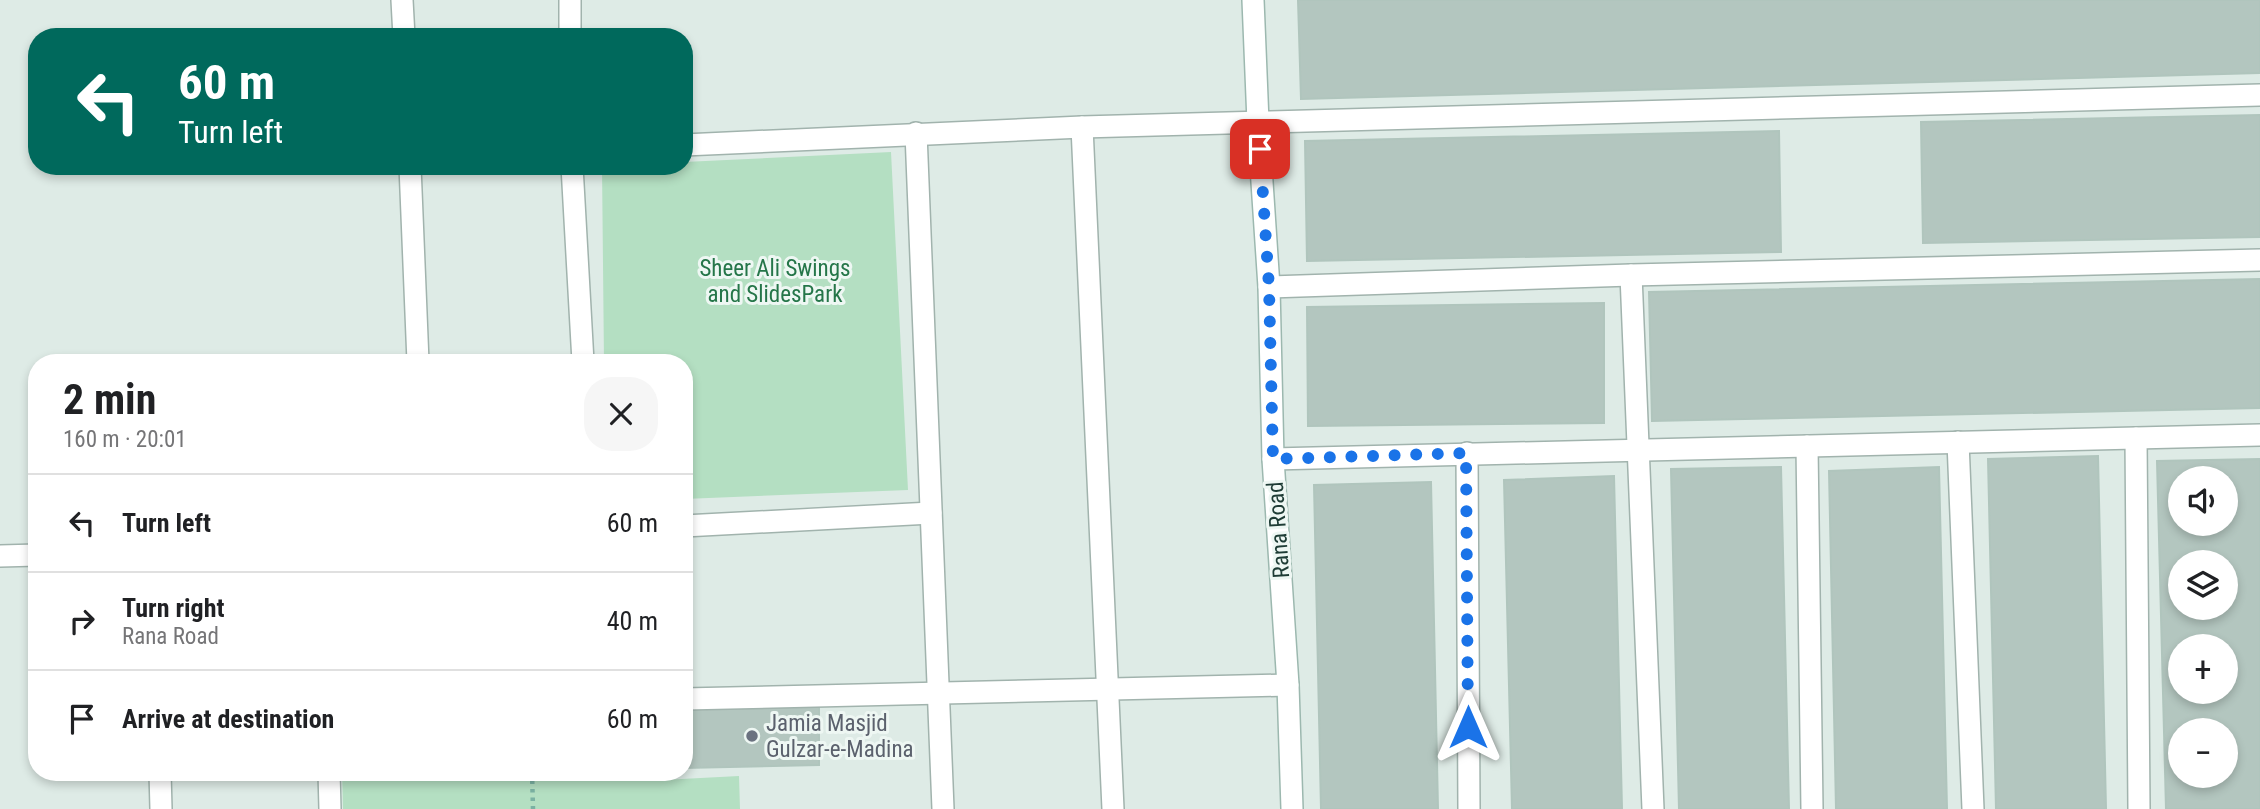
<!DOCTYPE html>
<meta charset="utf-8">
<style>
body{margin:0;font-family:"Roboto Condensed",sans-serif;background:#f6f6f6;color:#202124;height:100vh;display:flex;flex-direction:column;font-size:26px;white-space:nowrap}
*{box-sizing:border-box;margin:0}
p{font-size:23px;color:#757577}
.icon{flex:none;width:38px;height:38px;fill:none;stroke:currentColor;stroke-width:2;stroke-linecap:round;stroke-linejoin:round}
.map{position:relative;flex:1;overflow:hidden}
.panel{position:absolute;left:28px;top:354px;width:665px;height:427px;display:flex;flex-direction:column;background:#fff;border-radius:28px;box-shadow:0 4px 10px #0003}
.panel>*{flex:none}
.guide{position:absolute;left:28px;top:28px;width:665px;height:147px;border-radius:28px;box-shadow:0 4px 10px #0003;background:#00695c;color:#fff;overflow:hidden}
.buttons{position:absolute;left:2168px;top:466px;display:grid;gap:14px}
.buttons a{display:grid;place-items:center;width:70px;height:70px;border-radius:50%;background:#fff;box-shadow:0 4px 10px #0003;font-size:35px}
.pin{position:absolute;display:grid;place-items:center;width:60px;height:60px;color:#fff;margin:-30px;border-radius:14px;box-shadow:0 4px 10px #0006}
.me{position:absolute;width:77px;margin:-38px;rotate:0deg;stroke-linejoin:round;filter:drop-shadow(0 0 5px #0008)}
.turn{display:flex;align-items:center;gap:24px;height:147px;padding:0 35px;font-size:32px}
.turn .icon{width:91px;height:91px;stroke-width:2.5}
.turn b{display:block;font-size:49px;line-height:60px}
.round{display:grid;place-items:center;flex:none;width:74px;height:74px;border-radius:28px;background:#f6f6f6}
.headline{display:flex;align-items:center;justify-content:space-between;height:119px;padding:0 35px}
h1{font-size:42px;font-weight:700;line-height:52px}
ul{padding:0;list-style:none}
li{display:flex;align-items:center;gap:21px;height:98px;padding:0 35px;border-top:2px solid #e0e0e0}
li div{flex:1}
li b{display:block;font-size:26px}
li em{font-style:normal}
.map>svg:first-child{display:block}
.green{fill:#b4dfc2}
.building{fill:#b3c6bf;stroke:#b0c5bd;stroke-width:2;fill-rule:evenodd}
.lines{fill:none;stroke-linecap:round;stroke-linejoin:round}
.street-casing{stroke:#a1b3ad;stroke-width:24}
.secondary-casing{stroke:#9cb8af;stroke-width:24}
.path{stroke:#7bb2a3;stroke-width:4.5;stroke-dasharray:3.5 5;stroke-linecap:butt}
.street{stroke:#fff;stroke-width:21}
.secondary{stroke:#fff;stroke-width:21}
.route{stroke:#1a73e8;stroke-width:12;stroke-dasharray:0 21.6}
.worship-dot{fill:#6b7280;stroke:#eef7f3;stroke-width:2.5}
.labels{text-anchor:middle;stroke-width:6;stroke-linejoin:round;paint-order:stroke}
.park-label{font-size:23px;fill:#257649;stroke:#eef7f3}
.street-label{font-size:23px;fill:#1e3c35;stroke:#eef7f3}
.worship-label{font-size:23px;fill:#5b616d;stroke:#eef7f3;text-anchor:start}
</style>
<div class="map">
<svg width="2260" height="809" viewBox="0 0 2260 809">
<rect width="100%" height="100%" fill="#deebe6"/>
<g class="green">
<polygon points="891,152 908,490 684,499 684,362 604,362 602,166 684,166 684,162"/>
<polygon points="342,772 642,772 643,781 739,776 740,809 343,809"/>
</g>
<g class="building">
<polygon points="1298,0 2260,0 2260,73 1301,99"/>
<polygon points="2260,115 2260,237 1923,243 1921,122"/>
<polygon points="1779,131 1781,252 1307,261 1305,141"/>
<polygon points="2260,279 2260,408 1652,421 1649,292"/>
<polygon points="1604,303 1604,423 1308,426 1307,307"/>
<polygon points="2098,456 2106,809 1996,809 1988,459"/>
<path d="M2260,459V809H2166L2157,461ZM2180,478H2226V523H2180ZM2180,562H2226V607H2180ZM2180,646H2226V691H2180ZM2180,730H2226V775H2180Z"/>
<polygon points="1781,467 1789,809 1679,809 1671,469"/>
<polygon points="1939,467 1947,809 1836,809 1829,471"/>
<polygon points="1614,476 1622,809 1512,809 1504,480"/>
<polygon points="1431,482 1438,809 1321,809 1314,485"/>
<polygon points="819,704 819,765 684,768 684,706"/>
</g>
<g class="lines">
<g class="street-casing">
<g id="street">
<polyline points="402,0 404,37"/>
<polyline points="570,0 570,37"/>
<polyline points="1082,127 1113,809"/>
<polyline points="916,133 943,809"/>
<polyline points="684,145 1082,127 2260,95"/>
<polyline points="410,166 418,362"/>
<polyline points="572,166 583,362"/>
<polyline points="1631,275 1653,809"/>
<polyline points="1269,287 1631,275 2260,260"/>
<polyline points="2136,438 2139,809"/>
<polyline points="1958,442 1973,809"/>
<polyline points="1807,446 1812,809"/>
<polyline points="1467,453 1469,809"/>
<polyline points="1273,459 2260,435"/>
<polyline points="684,526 931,513"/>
<polyline points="0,556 37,555"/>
<polyline points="684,699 1288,685"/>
<polyline points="160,772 161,809"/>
<polyline points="329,772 330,809"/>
</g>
</g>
<g class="secondary-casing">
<polyline id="secondary" points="1253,0 1258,122 1269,287 1273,459 1288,685 1292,809"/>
</g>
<polyline class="path" points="532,772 533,809"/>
<use href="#street" class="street"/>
<use href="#secondary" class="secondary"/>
</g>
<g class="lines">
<polyline class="route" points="1260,149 1269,287 1273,459 1466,453 1468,727"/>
</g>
<circle class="worship-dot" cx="752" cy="736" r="7"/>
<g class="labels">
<g class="park-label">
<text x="775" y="276">Sheer Ali Swings<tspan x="775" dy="26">and SlidesPark</tspan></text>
</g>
<g class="street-label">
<text transform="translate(1278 530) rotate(-94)" y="8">Rana Road</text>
</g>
<g class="worship-label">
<text x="766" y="731">Jamia Masjid<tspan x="766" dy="26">Gulzar-e-Madina</tspan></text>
</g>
</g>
</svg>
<div class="buttons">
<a><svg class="icon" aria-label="sound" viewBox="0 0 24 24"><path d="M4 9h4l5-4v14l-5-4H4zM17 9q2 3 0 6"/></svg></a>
<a><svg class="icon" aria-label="layers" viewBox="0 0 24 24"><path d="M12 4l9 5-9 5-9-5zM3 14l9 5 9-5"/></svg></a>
<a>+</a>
<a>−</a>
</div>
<div class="pin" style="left:1260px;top:149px;background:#d93025"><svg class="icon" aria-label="arrive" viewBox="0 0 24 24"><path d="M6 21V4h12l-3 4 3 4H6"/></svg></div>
<svg class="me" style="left:1468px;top:727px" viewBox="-20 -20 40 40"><path d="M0-17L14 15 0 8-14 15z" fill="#1a73e8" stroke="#fff" stroke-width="4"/></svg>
<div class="guide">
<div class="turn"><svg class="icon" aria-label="left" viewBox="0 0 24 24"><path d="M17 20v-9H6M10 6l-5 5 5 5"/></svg><div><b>60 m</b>Turn left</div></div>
</div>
<section class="panel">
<div class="headline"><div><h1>2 min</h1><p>160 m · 20:01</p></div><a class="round"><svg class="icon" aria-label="close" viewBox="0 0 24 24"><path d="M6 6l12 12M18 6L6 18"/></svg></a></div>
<ul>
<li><svg class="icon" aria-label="left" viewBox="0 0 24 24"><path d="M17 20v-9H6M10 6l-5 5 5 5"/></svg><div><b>Turn left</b></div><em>60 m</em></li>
<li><svg class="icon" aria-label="right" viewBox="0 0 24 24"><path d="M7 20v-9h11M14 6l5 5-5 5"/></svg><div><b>Turn right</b><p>Rana Road</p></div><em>40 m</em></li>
<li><svg class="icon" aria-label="arrive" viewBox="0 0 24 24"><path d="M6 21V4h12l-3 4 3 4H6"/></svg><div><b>Arrive at destination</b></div><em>60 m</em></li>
</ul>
</section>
</div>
